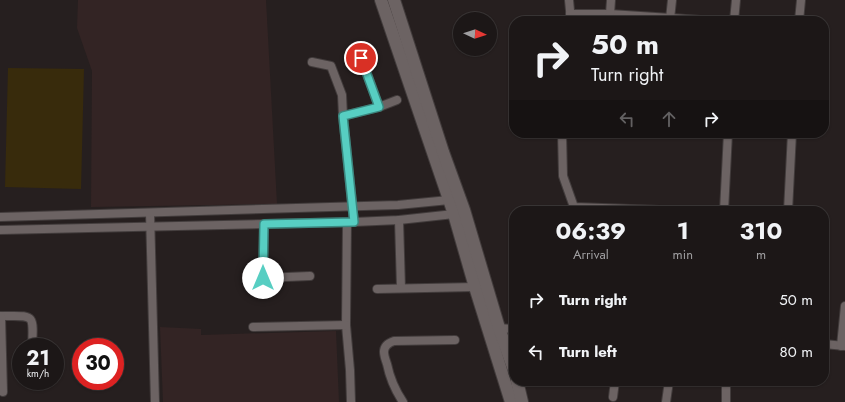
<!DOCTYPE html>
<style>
body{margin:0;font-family:Jost,sans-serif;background:#252020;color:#f1f3f6;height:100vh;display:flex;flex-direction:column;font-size:15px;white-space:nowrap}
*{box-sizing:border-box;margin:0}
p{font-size:13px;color:#a09fa1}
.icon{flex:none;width:22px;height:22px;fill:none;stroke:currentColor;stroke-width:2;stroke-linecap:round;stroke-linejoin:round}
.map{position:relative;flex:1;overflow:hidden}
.sheet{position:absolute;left:509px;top:206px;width:320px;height:180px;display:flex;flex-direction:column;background:#1c1717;border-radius:16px;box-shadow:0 1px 3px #0004,0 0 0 1px #3a3636}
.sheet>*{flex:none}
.top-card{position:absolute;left:509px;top:16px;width:320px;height:122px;border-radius:16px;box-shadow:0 1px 3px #0004,0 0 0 1px #3a3636;background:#1c1717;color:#f1f3f6;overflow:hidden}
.needle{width:26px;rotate:94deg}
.buttons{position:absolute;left:453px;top:12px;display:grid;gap:8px}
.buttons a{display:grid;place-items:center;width:44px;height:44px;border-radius:50%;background:#1c1717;box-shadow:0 1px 3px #0004,0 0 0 1px #3a3636;font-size:20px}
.speed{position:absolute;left:12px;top:338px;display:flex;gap:8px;font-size:20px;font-weight:700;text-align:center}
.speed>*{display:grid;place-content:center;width:52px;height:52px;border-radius:50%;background:#1c1717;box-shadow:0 1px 3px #0004,0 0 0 1px #3a3636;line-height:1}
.speed small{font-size:10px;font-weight:400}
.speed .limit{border:6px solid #d22;background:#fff;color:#111}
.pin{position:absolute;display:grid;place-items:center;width:34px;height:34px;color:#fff;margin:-17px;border:2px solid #fff;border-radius:50%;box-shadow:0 1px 4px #0007}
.me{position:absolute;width:44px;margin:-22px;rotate:0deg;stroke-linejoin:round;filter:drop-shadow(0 0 3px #0008)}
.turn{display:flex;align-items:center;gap:14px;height:84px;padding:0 16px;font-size:18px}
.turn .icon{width:52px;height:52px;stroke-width:2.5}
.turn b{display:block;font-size:28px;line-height:34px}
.lanes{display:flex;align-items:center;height:38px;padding:0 16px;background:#0003;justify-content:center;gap:20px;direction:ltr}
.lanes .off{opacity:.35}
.eta{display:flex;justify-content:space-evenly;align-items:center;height:68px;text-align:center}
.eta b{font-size:24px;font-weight:700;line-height:28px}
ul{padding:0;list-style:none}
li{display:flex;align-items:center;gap:12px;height:52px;padding:0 16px}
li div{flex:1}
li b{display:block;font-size:15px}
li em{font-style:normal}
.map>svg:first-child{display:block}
.built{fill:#332424}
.green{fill:#382b0c}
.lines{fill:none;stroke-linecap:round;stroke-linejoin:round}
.minor-casing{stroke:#423c3c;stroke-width:10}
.secondary-casing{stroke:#423c3c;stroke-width:14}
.minor{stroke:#6c6363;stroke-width:8}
.secondary{stroke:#6c6363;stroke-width:12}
.route-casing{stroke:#39867e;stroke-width:10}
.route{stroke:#57cec2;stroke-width:7}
</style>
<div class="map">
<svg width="845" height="402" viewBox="0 0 845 402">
<rect width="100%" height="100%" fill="#261f1f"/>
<g class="built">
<polygon points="78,0 266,0 277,204 91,207 92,71 77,28"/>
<polygon points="160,327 201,329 201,335 336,331 339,402 163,402"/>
</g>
<polygon class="green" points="8,68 84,69 81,189 5,187"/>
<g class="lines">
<g class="minor-casing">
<g id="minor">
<polyline points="569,0 571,21"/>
<polyline points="570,14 610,14 716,21"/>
<polyline points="610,14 611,0"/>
<polyline points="670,19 672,0"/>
<polyline points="734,21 736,0"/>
<polyline points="799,21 801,0"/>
<polyline points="357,46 379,107"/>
<polyline points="312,62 331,66 342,95 343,116 354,222"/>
<polyline points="343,116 379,107 397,100"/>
<polyline points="562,133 563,176 574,207 688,211"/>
<polyline points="724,211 728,133"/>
<polyline points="788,211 792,133"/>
<polyline points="150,213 155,402"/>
<polyline points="0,217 398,205 449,200"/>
<polyline points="399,220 401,288"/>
<polyline points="347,222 346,325 350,370 351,402"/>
<polyline points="264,224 263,278 310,276"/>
<polyline points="0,230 354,222 399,220 454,214"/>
<polyline points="377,289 475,287"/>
<path d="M0,316C34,316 34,312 32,347"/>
<polyline points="1,316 3,392"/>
<polyline points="253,327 346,325"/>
<polyline points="495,328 514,329"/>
<polyline points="824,344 845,346"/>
<polyline points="841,346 845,306"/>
<polyline points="726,381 726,402"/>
<polyline points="613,397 615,381"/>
<path d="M403,402C395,390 390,379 387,364C386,361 384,356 384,352C384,346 388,343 394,341L455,340"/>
<polyline points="666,402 669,381"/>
</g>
</g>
<g class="secondary-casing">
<g id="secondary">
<polyline points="381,0 454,214 475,287 511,402"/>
<polyline points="394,0 443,152 464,210 499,328 514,370"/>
<polyline points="517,381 522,402"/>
</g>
</g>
<use href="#minor" class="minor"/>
<use href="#secondary" class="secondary"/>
</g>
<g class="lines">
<g class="route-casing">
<polyline id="route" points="263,278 264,224 354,222 343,116 379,107 361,58"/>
</g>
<use href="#route" class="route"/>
</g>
</svg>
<div class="buttons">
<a><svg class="needle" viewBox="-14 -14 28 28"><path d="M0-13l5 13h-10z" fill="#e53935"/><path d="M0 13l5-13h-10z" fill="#a09fa1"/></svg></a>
</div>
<div class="speed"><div>21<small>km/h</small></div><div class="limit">30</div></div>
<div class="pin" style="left:361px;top:58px;background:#d93025"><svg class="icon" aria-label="arrive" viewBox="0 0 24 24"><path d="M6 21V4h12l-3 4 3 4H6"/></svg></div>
<svg class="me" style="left:263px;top:278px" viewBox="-20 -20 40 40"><circle r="19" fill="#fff"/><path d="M0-13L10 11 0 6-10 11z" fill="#57cec2"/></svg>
<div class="top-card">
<div class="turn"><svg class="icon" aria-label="right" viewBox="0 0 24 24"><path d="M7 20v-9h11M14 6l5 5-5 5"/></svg><div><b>50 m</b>Turn right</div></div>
<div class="lanes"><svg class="icon off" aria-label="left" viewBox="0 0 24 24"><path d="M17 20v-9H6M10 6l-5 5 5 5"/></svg><svg class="icon off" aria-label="ahead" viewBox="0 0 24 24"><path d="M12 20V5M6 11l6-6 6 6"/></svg><svg class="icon" aria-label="right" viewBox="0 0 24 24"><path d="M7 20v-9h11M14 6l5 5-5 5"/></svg></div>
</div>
<section class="sheet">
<div class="eta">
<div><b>06:39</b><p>Arrival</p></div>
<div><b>1</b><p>min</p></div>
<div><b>310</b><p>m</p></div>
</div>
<ul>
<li><svg class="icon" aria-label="right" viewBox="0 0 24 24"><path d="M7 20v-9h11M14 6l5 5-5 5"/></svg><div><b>Turn right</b></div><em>50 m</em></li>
<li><svg class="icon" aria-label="left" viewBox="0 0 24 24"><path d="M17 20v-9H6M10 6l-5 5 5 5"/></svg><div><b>Turn left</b></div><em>80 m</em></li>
</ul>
</section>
</div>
